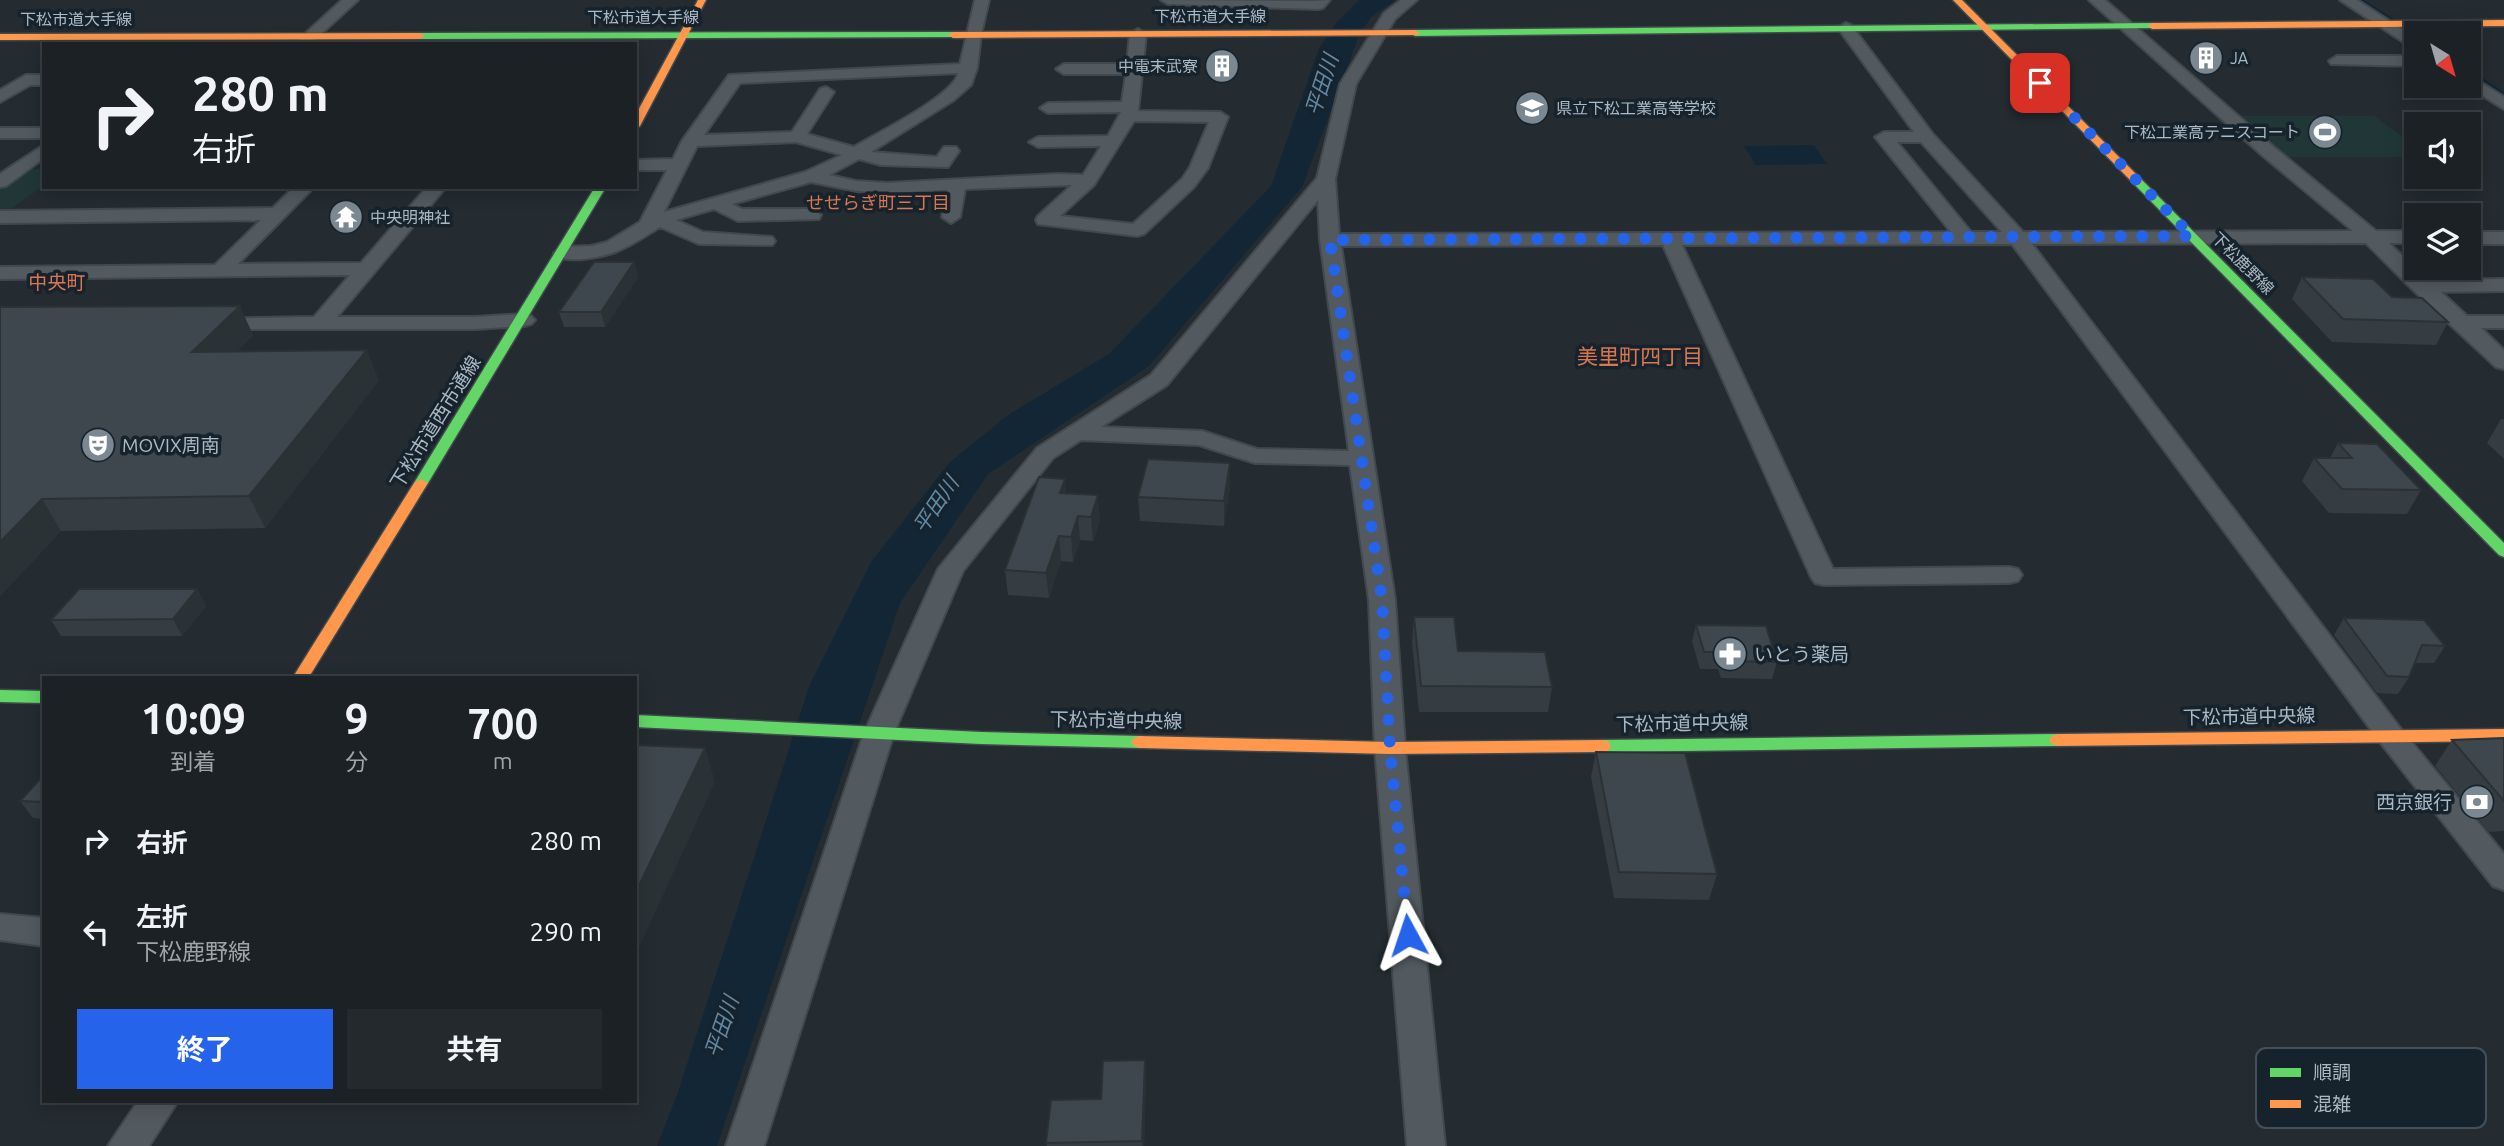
<!DOCTYPE html>
<html lang="ja">
<meta charset="utf-8">
<style>
body{margin:0;font-family:Ubuntu,"Noto Sans JP",sans-serif;background:#24292d;color:#f1f3f6;height:100vh;display:flex;flex-direction:column;font-size:26px;white-space:nowrap}
*{box-sizing:border-box;margin:0}
p{font-size:23px;color:#a0a3a7}
.icon{flex:none;width:38px;height:38px;fill:none;stroke:currentColor;stroke-width:2;stroke-linecap:round;stroke-linejoin:round}
.map{position:relative;flex:1;overflow:hidden}
.panel{position:absolute;left:42px;top:676px;width:595px;height:427px;display:flex;flex-direction:column;background:#1b2125;border-radius:0px;box-shadow:0 4px 18px #0003,0 0 0 2px #393e42}
.panel>*{flex:none}
.top-card{position:absolute;left:42px;top:42px;width:595px;height:147px;border-radius:0px;box-shadow:0 4px 18px #0003,0 0 0 2px #393e42;background:#1b2125;color:#f1f3f6;overflow:hidden}
.needle{width:46px;rotate:143deg}
.tools{position:absolute;left:2404px;top:21px;display:grid;gap:14px}
.tools a{display:grid;place-items:center;width:77px;height:77px;border-radius:0px;background:#1b2125;box-shadow:0 4px 18px #0003,0 0 0 2px #393e42;font-size:35px}
.pin{position:absolute;display:grid;place-items:center;width:60px;height:60px;color:#fff;margin:-30px;border-radius:14px;box-shadow:0 4px 10px #0006}
.me{position:absolute;width:77px;margin:-38px;rotate:355deg;stroke-linejoin:round;filter:drop-shadow(0 0 5px #0008)}
.turn{display:flex;align-items:center;gap:24px;height:147px;padding:0 35px;font-size:32px}
.turn .icon{width:91px;height:91px;stroke-width:2.5}
.turn b{display:block;font-size:49px;line-height:60px}
.eta{display:flex;justify-content:space-evenly;align-items:center;height:119px;text-align:center}
.eta b{font-size:42px;font-weight:700;line-height:49px}
.cta{display:flex;gap:14px;margin-top:auto;padding:14px 35px}
.cta a{flex:1;height:80px;border-radius:0px;background:#2563eb;color:#fff;font-size:28px;font-weight:700;line-height:80px;text-align:center}
.cta a+a{background:#24292d;color:#f1f3f6}
ul{padding:0;list-style:none}
li{display:flex;align-items:center;gap:21px;height:91px;padding:0 35px}
li div{flex:1}
li b{display:block;font-size:26px}
li em{font-style:normal}
.map>svg:first-child{display:block}
.green{fill:#213737}
.water{fill:#132635}
.lines{fill:none;stroke-linecap:round;stroke-linejoin:round}
.stream{stroke:#132635;stroke-width:5}
.street-casing{stroke:#41494e;stroke-width:4}
.fast-casing{stroke:#41494e;stroke-width:3}
.slow-casing{stroke:#41494e;stroke-width:3}
.street{fill:#525a60;fill-rule:evenodd}
.fast{fill:#63d668;fill-rule:evenodd}
.slow{fill:#ff974d;fill-rule:evenodd}
.wall{fill:#353d42}
.shaded-wall{fill:#2b3236}
.building{fill:#3e474d;stroke:#2b3236;stroke-width:2}
.route{stroke:#2563eb;stroke-width:12;stroke-dasharray:0 21.6}
.labels{text-anchor:middle;stroke-width:7;stroke-linejoin:round;paint-order:stroke}
.far-street-label{font-size:16px;fill:#abb9c5;stroke:#17232c}
.far-poi-label{font-size:16px;fill:#abb9c5;stroke:#17232c;text-anchor:start}
.far-neighbourhood-label{font-size:18px;fill:#db7750;stroke:#17232c}
.far-quarter-label{font-size:19px;fill:#db7750;stroke:#17232c}
.street-label{font-size:19px;fill:#abb9c5;stroke:#17232c}
.poi-label{font-size:19px;fill:#abb9c5;stroke:#17232c;text-anchor:start}
.water-label{font-size:21px;font-style:italic;fill:#618aa8;stroke:#17232c}
.neighbourhood-label{font-size:21px;fill:#db7750;stroke:#17232c}
.key{fill:#17232c;stroke:#43505a;stroke-width:2}
.key-label{font-size:19px;fill:#abb9c5}
</style>
<div class="map">
<svg width="2504" height="1146" viewBox="0 0 2504 1146">
<rect width="100%" height="100%" fill="#242c31"/>
<g class="green">
<polygon points="2235,116 2374,116 2417,147 2417,157 2283,157"/>
<polygon points="25,169 44,169 44,187 47,187 40,188 5,213 0,213 0,188"/>
</g>
<g class="water">
<polygon points="1359,0 1396,0 1372,16 1360,33 1302,187 1149,366 988,474 900,603 717,1146 657,1146 678,1092 810,684 871,562 949,463 1008,415 1109,354 1271,186 1319,48 1337,22"/>
<polygon points="1814,145 1827,164 1756,165 1744,146"/>
</g>
<g class="lines">
<g class="stream">
<polyline points="2360,0 2417,37"/>
<polyline points="2469,72 2504,95"/>
</g>
<g class="street-casing">
<g id="street">
<polygon points="342,0 358,0 310,44 294,44"/>
<path d="M975,0H989L981,34L977,68L971,85L954,100L871,152L937,157L944,147H956L959,151L948,167L881,165L859,159L829,175L856,181L887,183L1058,174L1083,175L1101,146L1038,147L1029,142L1038,137L1108,136L1121,112L1048,113L1040,108L1048,103L1122,102L1126,74H1064L1056,69L1064,64H1127L1130,34L1138,29L1146,34L1138,111L1220,112L1228,117L1208,168L1194,187L1144,234L1137,236L1038,224L1036,220L1038,216L1072,185L965,189L960,217L951,223L942,217L947,190L887,193L856,191L811,182L732,204L742,209H812L821,215L819,219L738,221L714,209L676,220L703,232L772,237L775,241L772,245L699,244L660,227C648,234 636,243 622,249C609,256 564,266 554,253L564,247L591,246L607,242L640,222L667,170H635V160L673,159L682,141L729,75L960,64ZM958,73C955,95 875,134 854,147L807,134L834,92L826,87L820,89L792,132L704,135L740,83ZM1134,121L1209,122L1190,167L1182,179L1133,224L1060,216L1094,185ZM796,142L842,155L805,172L664,212L697,146Z"/>
<polygon points="1161,0 1314,1 1330,0 1323,8 1318,9 1168,4"/>
<path d="M1401,0H1417L1395,19L1356,84L1335,179L1339,234L1951,232L1875,137L1884,132H1914L1838,28L1846,23L1851,25L1932,133L2023,232L2353,231L2263,156L2089,0H2105L2275,148L2376,231H2417V243H2389L2428,280L2504,279V291L2441,292L2467,316H2504V328H2481L2504,350V369L2496,367L2413,290L2366,243L2032,244L2400,728L2504,854V890L2493,886L2380,742L2012,244L1682,245L1833,569L2009,567L2018,569L2022,575L2018,581L2009,583L1824,585L1815,583L1811,577L1663,245L1341,246L1395,600L1405,748L1445,1146H1407L1375,748L1369,600L1350,465L1255,463L1199,445L1081,440L1053,458L963,571L894,733L764,1146H726L864,733L938,569L1037,448L1151,375L1317,178L1340,84L1384,13ZM1897,142H1921L2002,232H1971ZM1318,200L1320,240L1349,451L1257,449L1202,431L1101,427L1167,385Z"/>
<polygon points="2340,0 2357,0 2417,39 2417,51"/>
<polygon points="2337,56 2417,56 2417,66 2331,64 2329,61"/>
<polygon points="26,75 44,75 44,85 30,85 0,102 0,90"/>
<polygon points="2469,75 2504,97 2504,109 2467,86 2469,86"/>
<rect x="0" y="128" width="44" height="10"/>
<polygon points="44,145 44,158 6,186 0,187 0,174"/>
<polygon points="294,187 314,187 238,264 361,263 427,187 446,187 337,317 475,317 524,314 531,316 535,320 531,324 524,326 475,329 212,329 205,327 201,323 205,319 314,317 350,275 0,279 0,267 215,265 261,220 0,223 0,211 273,208"/>
<rect x="2469" y="232" width="35" height="12"/>
<polygon points="0,914 44,918 44,946 0,940"/>
<polygon points="138,1101 178,1101 149,1146 108,1146"/>
</g>
</g>
<g class="fast-casing">
<g id="fast">
<polygon points="2152,23 2155,24 2155,28 1415,36 1410,33 1415,30"/>
<polygon points="953,32 958,35 956,37 420,39 415,36 420,33"/>
<polygon points="2134,180 2142,180 2504,543 2504,557 2499,555 2134,184"/>
<polygon points="595,187 606,187 428,483 421,487 416,486 414,483"/>
<polygon points="0,690 44,691 44,703 0,702"/>
<polygon points="635,715 981,732 1140,736 1146,738 1149,742 1146,746 1140,748 981,744 635,727"/>
<polygon points="2058,734 2064,736 2067,740 2064,744 2058,746 1602,752 1596,751 1593,746 1596,741 1602,740"/>
</g>
</g>
<g class="slow-casing">
<g id="slow">
<polygon points="698,0 706,0 640,126 635,129 635,116"/>
<polygon points="1953,0 1962,0 2142,180 2142,184 2134,184"/>
<polygon points="2504,20 2504,26 2152,29 2148,26 2152,23"/>
<polygon points="1415,30 1420,33 1418,35 953,38 948,35 953,32"/>
<polygon points="0,34 420,33 425,36 420,39 0,40"/>
<polygon points="421,479 428,483 309,677 293,677 414,483"/>
<polygon points="2504,729 2504,741 2058,746 2052,744 2049,740 2052,736 2058,734"/>
<polygon points="1140,736 1390,742 1602,740 1608,741 1611,746 1608,751 1602,752 1390,754 1140,748 1134,746 1131,742 1134,738"/>
</g>
</g>
<use href="#street" class="street"/>
<use href="#fast" class="fast"/>
<use href="#slow" class="slow"/>
</g>
<g class="wall">
<polygon points="634,262 638,277 605,327 564,327 559,312"/>
<polygon points="2302,277 2392,297 2448,322 2436,345 2332,342 2292,299"/>
<polygon points="0,307 253,335 236,352 379,380 265,528 61,531 0,596"/>
<polygon points="2501,419 2504,419 2504,459 2487,443"/>
<polygon points="2338,443 2421,490 2407,514 2329,513 2302,481 2314,458 2330,458"/>
<polygon points="1065,479 1066,494 1100,520 1093,541 1080,540 1073,562 1061,561 1049,598 1008,595 1005,570"/>
<polygon points="1230,487 1224,526 1140,521 1138,497"/>
<polygon points="197,589 206,606 182,636 61,636 51,620"/>
<polygon points="1414,617 1458,651 1552,687 1548,712 1419,712 1412,642"/>
<polygon points="2344,618 2445,646 2434,663 2415,663 2409,677 2398,694 2377,693 2334,635"/>
<polygon points="1696,625 1777,662 1772,679 1721,678 1718,669 1700,669 1692,641"/>
<polygon points="2504,738 2504,831 2489,832 2435,766 2452,740"/>
<polygon points="1596,752 1717,874 1709,900 1614,898 1591,777"/>
<polygon points="44,775 44,819 33,818 20,801"/>
<polygon points="1145,1060 1146,1077 1144,1146 1047,1146 1046,1143 1101,1099"/>
<polygon points="497,1101 568,1101 566,1105"/>
</g>
<g class="shaded-wall">
<polygon points="634,262 638,277 605,327 601,312"/>
<polygon points="240,306 253,335 207,382 192,352"/>
<polygon points="367,350 379,380 265,528 249,496"/>
<polygon points="1230,463 1230,487 1224,526 1224,501"/>
<polygon points="1065,479 1067,503 1060,493"/>
<polygon points="1098,495 1100,520 1093,541 1091,517"/>
<polygon points="42,499 61,531 0,596 0,542"/>
<polygon points="1078,516 1080,540 1073,562 1071,537"/>
<polygon points="1059,536 1061,561 1049,598 1046,573"/>
<polygon points="197,589 206,606 182,636 173,619"/>
<polygon points="705,748 715,782 635,956 635,894"/>
<polygon points="1145,1060 1146,1077 1144,1146 1142,1146"/>
</g>
<g class="building">
<polygon points="594,262 634,262 601,312 559,312"/>
<polygon points="2302,277 2373,279 2392,297 2422,298 2448,322 2343,319"/>
<polygon points="240,306 192,352 367,350 249,496 42,499 0,542 0,307"/>
<polygon points="2338,443 2377,444 2421,490 2342,489 2314,458 2352,458"/>
<polygon points="1148,459 1230,463 1224,501 1138,497"/>
<polygon points="1039,477 1065,479 1060,493 1098,495 1091,517 1078,516 1071,537 1059,536 1046,573 1005,570"/>
<polygon points="79,589 197,589 173,619 51,620"/>
<polygon points="1414,617 1454,617 1458,651 1545,652 1552,687 1421,686"/>
<polygon points="2344,618 2424,620 2445,646 2422,645 2409,677 2387,676"/>
<polygon points="1696,625 1766,626 1777,662 1725,661 1722,652 1704,652"/>
<polygon points="2504,738 2504,801 2452,740"/>
<polygon points="635,745 705,748 635,894"/>
<polygon points="1596,752 1685,753 1717,874 1619,872"/>
<polygon points="44,775 44,802 20,801"/>
<polygon points="1145,1060 1142,1141 1046,1143 1051,1100 1101,1099 1103,1061"/>
</g>
<g class="lines">
<polyline class="route" points="1408,935 1390,748 1382,600 1330,240 2192,236 2040,83"/>
</g>
<defs>
<g id="building-disc" transform="scale(1.75)"><circle r="9.5" fill="#7c8891" stroke="#17232c"/><path d="M-4-6H4V6H1V3H-1V6H-4ZM-2.5-4.3h1.7v1.8h-1.7ZM.8-4.3h1.7v1.8H.8ZM-2.5-1h1.7V.8h-1.7ZM.8-1h1.7V.8H.8Z" fill="#fff"/></g>
<g id="school-disc" transform="scale(1.75)"><circle r="9.5" fill="#7c8891" stroke="#17232c"/><path d="M0-5L7-2L0 1L-7-2ZM-4 1L0 2.5L4 1V4Q0 6-4 4Z" fill="#fff"/></g>
<g id="stadium-disc" transform="scale(1.75)"><circle r="9.5" fill="#7c8891" stroke="#17232c"/><path d="M0-5a6.5 5 0 1 0 0 10a6.5 5 0 1 0 0-10ZM-3.5-1.8h7v3.6h-7Z" fill="#fff"/></g>
<g id="temple-disc" transform="scale(1.75)"><circle r="9.5" fill="#7c8891" stroke="#17232c"/><path d="M0-6L5-2H3V0L6.5 2.5H4V6H1.5V3h-3V6H-4V2.5H-6.5L-3 0V-2H-5Z" fill="#fff"/></g>
<g id="theatre-disc" transform="scale(1.75)"><circle r="9.5" fill="#7c8891" stroke="#17232c"/><path d="M-5-5.5Q0-4 5-5.5V0Q5 5 0 6Q-5 5-5 0ZM-3.3-2.5H-1v1.5H-3.3ZM1-2.5H3.3v1.5H1ZM-2.8 1Q0 5.5 2.8 1Z" fill="#fff"/></g>
<g id="pharmacy-disc" transform="scale(1.75)"><circle r="9.5" fill="#7c8891" stroke="#17232c"/><path d="M-2-6h4v4h4v4h-4v4h-4v-4h-4v-4h4Z" fill="#fff"/></g>
<g id="bank-disc" transform="scale(1.75)"><circle r="9.5" fill="#7c8891" stroke="#17232c"/><path d="M-6-4H6V4H-6ZM0-2.3a2.3 2.3 0 1 0 0 4.6a2.3 2.3 0 1 0 0-4.6Z" fill="#fff"/></g>
</defs>
<g fill-rule="evenodd">
<use href="#building-disc" x="2206" y="58"/>
<use href="#building-disc" x="1222" y="66"/>
<use href="#school-disc" x="1532" y="108"/>
<use href="#stadium-disc" x="2325" y="132"/>
<use href="#temple-disc" x="346" y="217"/>
<use href="#theatre-disc" x="98" y="445"/>
<use href="#pharmacy-disc" x="1730" y="654"/>
<use href="#bank-disc" x="2477" y="802"/>
</g>
<g class="labels">
<g class="far-street-label">
<text x="1210" y="22">下松市道大手線</text>
<text x="643" y="23">下松市道大手線</text>
<text x="76" y="25">下松市道大手線</text>
<text transform="translate(2243 263) rotate(45)" y="6">下松鹿野線</text>
</g>
<g class="far-poi-label">
<text x="2230" y="64">JA</text>
<text x="1198" y="72" text-anchor="end">中電末武寮</text>
<text x="1556" y="114">県立下松工業高等学校</text>
<text x="2300" y="138" text-anchor="end">下松工業高テニスコート</text>
<text x="370" y="223">中央明神社</text>
</g>
<g class="far-neighbourhood-label">
<text x="878" y="209">せせらぎ町三丁目</text>
</g>
<g class="far-quarter-label">
<text x="57" y="289">中央町</text>
</g>
<g class="street-label">
<text transform="translate(435 422) rotate(-58)" y="7">下松市道西市通線</text>
<text transform="translate(2249 716) rotate(-1)" y="7">下松市道中央線</text>
<text transform="translate(1116 720) rotate(1)" y="7">下松市道中央線</text>
<text transform="translate(1682 723) rotate(-1)" y="7">下松市道中央線</text>
</g>
<g class="poi-label">
<text x="122" y="452">MOVIX周南</text>
<text x="1754" y="661">いとう薬局</text>
<text x="2452" y="809" text-anchor="end">西京銀行</text>
</g>
<g class="water-label">
<text transform="translate(1322 85) rotate(-72)" y="7">平田川</text>
<text transform="translate(936 505) rotate(-56)" y="7">平田川</text>
<text transform="translate(722 1027) rotate(-71)" y="7">平田川</text>
</g>
<g class="neighbourhood-label">
<text x="1640" y="364">美里町四丁目</text>
</g>
</g>
<rect x="2256" y="1048" width="230" height="80" rx="10" class="key"/>
<rect x="2270" y="1068" width="31" height="9" fill="#63d668"/>
<rect x="2270" y="1100" width="31" height="8" fill="#ff974d"/>
<g class="key-label">
<text x="2313" y="1079">順調</text>
<text x="2313" y="1111">混雑</text>
</g>
</svg>
<div class="tools">
<a><svg class="needle" viewBox="-14 -14 28 28"><path d="M0-13l5 13h-10z" fill="#e53935"/><path d="M0 13l5-13h-10z" fill="#a0a3a7"/></svg></a>
<a><svg class="icon" aria-label="sound" viewBox="0 0 24 24"><path d="M4 9h4l5-4v14l-5-4H4zM17 9q2 3 0 6"/></svg></a>
<a><svg class="icon" aria-label="layers" viewBox="0 0 24 24"><path d="M12 4l9 5-9 5-9-5zM3 14l9 5 9-5"/></svg></a>
</div>
<div class="pin" style="left:2040px;top:83px;background:#d93025"><svg class="icon" aria-label="arrive" viewBox="0 0 24 24"><path d="M6 21V4h12l-3 4 3 4H6"/></svg></div>
<svg class="me" style="left:1408px;top:935px" viewBox="-20 -20 40 40"><path d="M0-17L14 15 0 8-14 15z" fill="#2563eb" stroke="#fff" stroke-width="4"/></svg>
<div class="top-card">
<div class="turn"><svg class="icon" aria-label="right" viewBox="0 0 24 24"><path d="M7 20v-9h11M14 6l5 5-5 5"/></svg><div><b>280 m</b>右折</div></div>
</div>
<section class="panel">
<div class="eta">
<div><b>10:09</b><p>到着</p></div>
<div><b>9</b><p>分</p></div>
<div><b>700</b><p>m</p></div>
</div>
<ul>
<li><svg class="icon" aria-label="right" viewBox="0 0 24 24"><path d="M7 20v-9h11M14 6l5 5-5 5"/></svg><div><b>右折</b></div><em>280 m</em></li>
<li><svg class="icon" aria-label="left" viewBox="0 0 24 24"><path d="M17 20v-9H6M10 6l-5 5 5 5"/></svg><div><b>左折</b><p>下松鹿野線</p></div><em>290 m</em></li>
</ul>
<div class="cta"><a>終了</a><a>共有</a></div>
</section>
</div>
